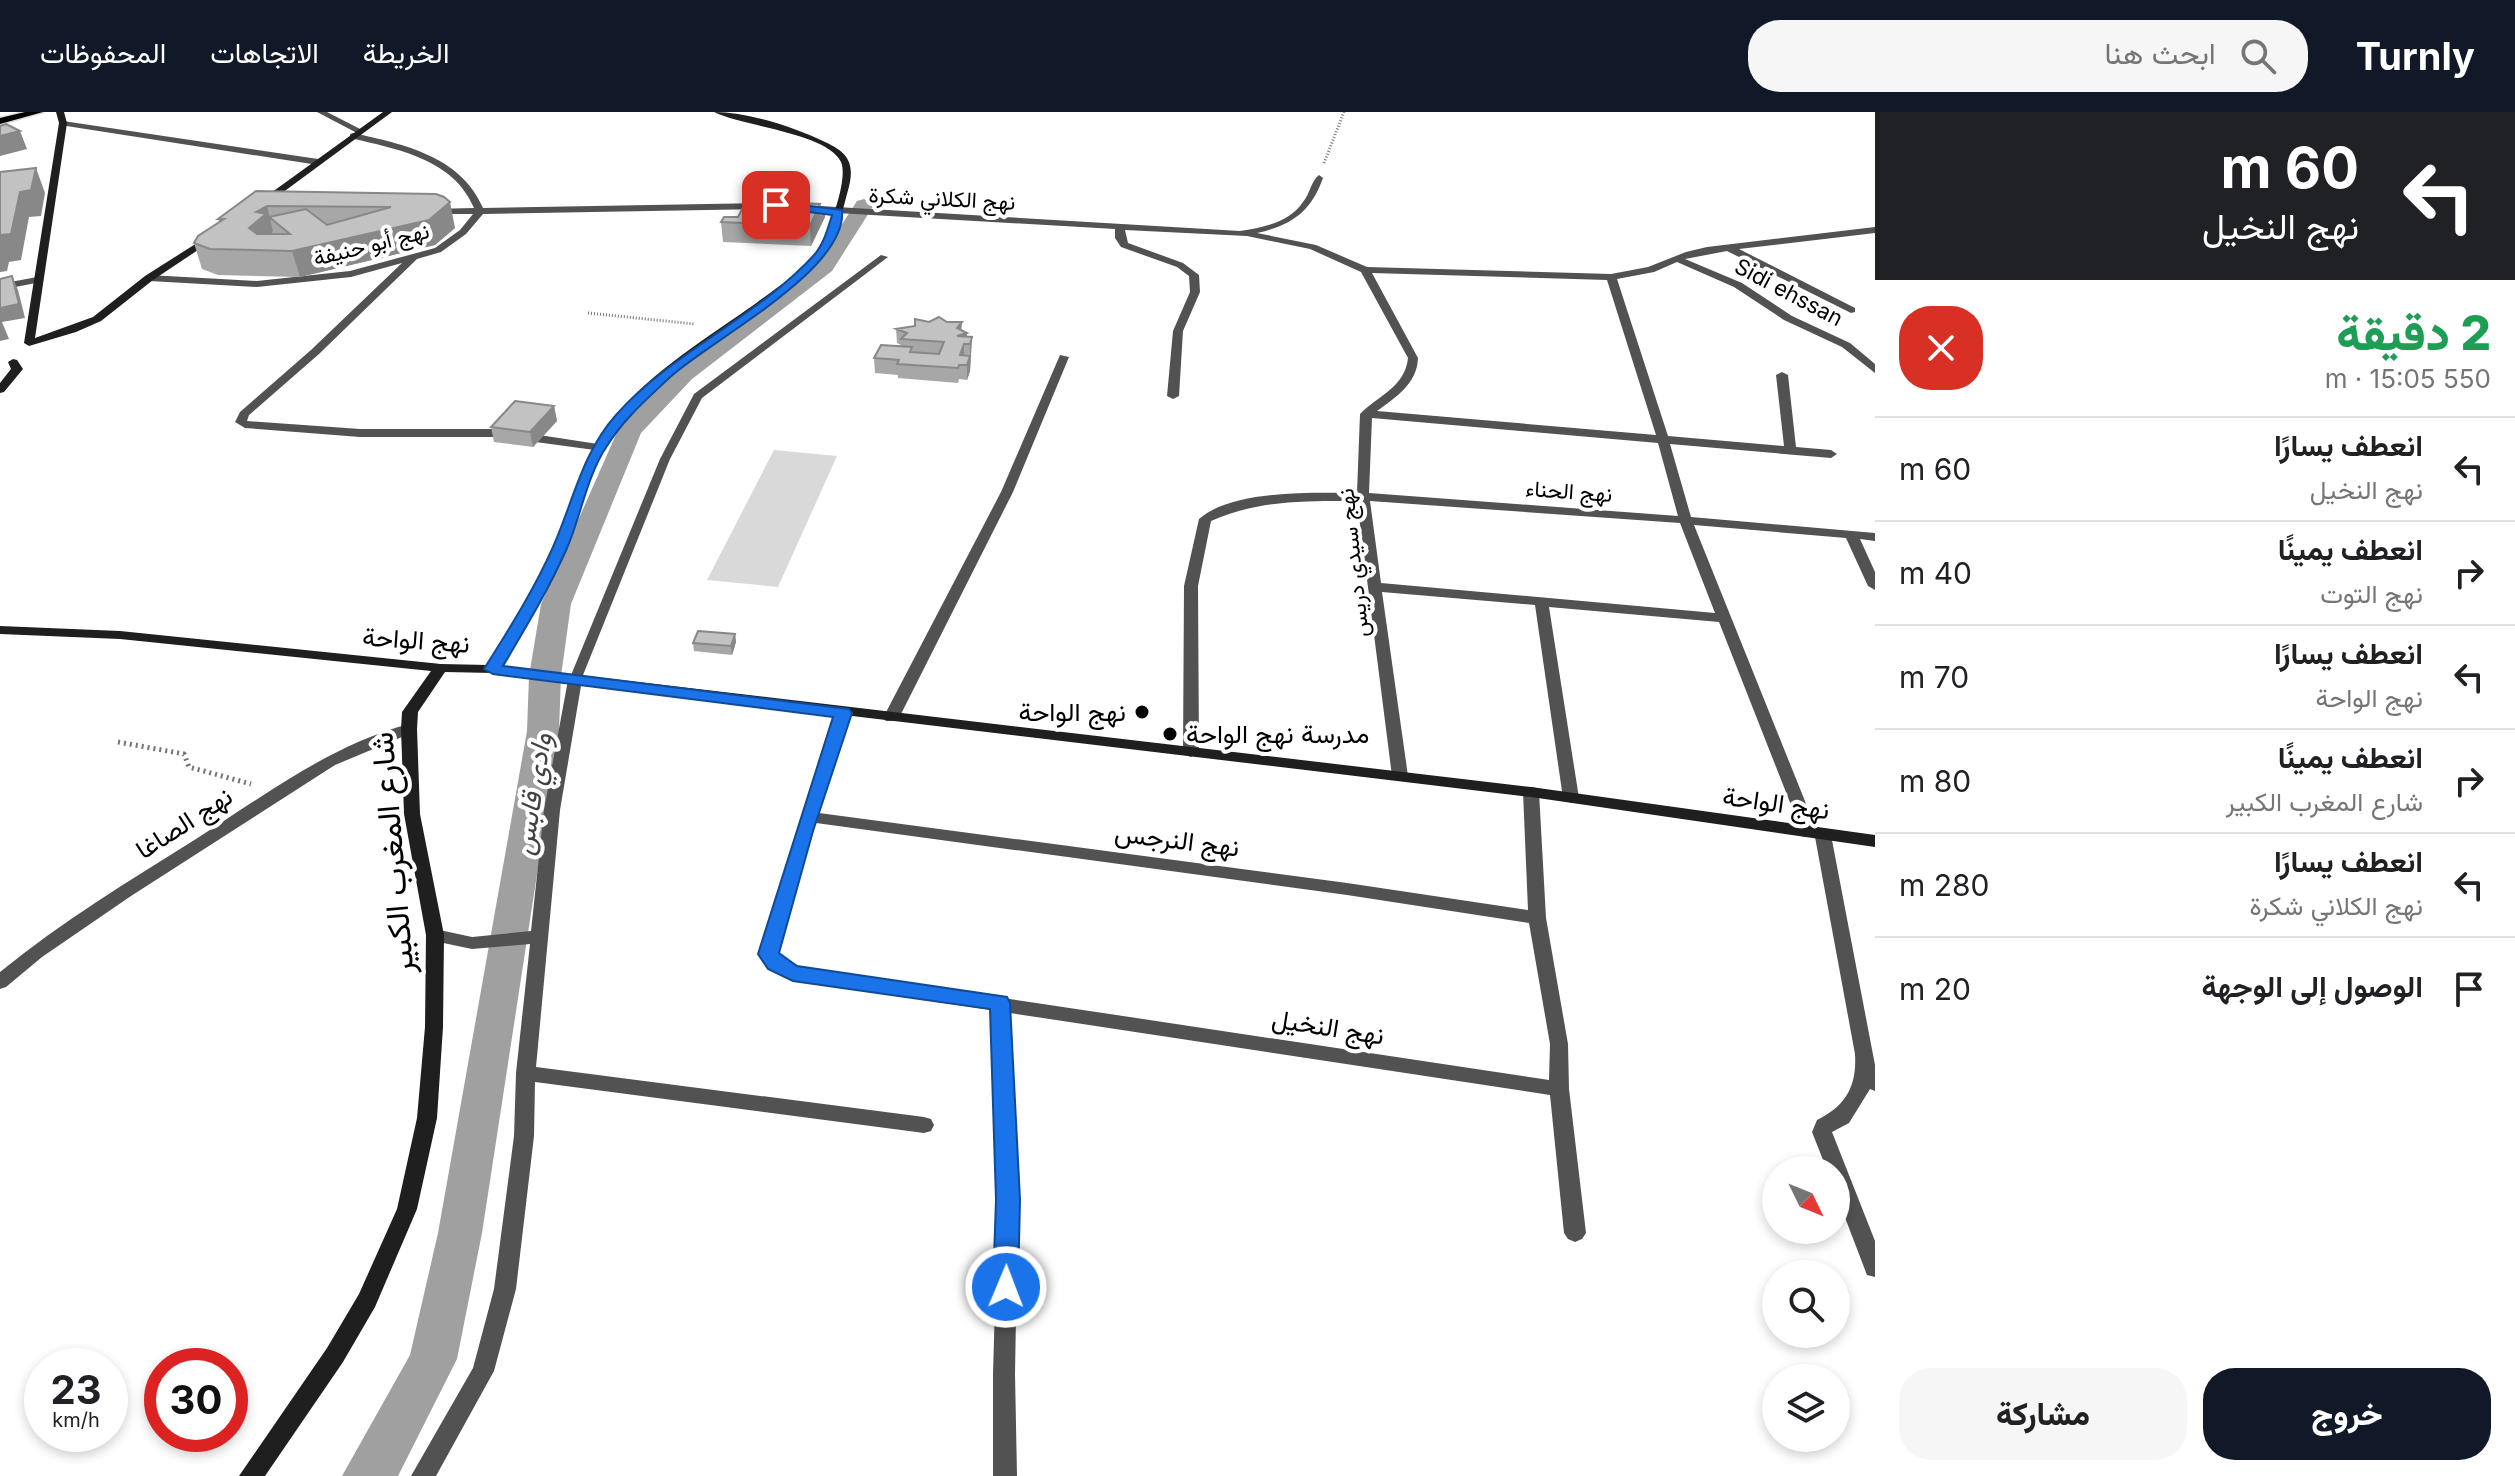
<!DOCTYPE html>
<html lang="ar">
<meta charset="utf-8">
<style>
body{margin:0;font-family:Inter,Vazirmatn,sans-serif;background:#f6f6f6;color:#202124;direction:rtl;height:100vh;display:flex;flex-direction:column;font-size:30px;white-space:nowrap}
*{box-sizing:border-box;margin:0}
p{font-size:26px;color:#757577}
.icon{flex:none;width:44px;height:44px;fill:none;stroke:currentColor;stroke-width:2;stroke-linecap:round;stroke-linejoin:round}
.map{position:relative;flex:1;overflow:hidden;direction:ltr}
.panel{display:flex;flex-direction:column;background:#fff;width:640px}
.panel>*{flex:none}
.guide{background:#202124;color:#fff;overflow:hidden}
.needle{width:52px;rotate:133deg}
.tools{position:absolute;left:1762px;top:1044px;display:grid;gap:16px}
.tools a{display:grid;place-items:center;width:88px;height:88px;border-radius:50%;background:#fff;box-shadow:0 4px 12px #0003;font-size:40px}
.speed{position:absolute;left:24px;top:1236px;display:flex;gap:16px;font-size:40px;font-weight:700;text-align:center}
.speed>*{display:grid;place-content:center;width:104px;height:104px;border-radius:50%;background:#fff;box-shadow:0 4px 12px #0003;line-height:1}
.speed small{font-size:20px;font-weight:400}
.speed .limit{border:12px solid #d22;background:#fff;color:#111}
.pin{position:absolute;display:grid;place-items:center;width:68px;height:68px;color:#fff;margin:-34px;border-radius:16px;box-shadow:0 4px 12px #0006}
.me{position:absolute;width:88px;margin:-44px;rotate:1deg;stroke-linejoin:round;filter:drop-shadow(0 0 6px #0008)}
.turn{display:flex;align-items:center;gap:28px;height:168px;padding:0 24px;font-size:36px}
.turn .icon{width:104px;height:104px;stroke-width:2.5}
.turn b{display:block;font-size:56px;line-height:68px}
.round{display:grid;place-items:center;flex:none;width:84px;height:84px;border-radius:32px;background:#f6f6f6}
.head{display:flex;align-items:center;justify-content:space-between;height:136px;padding:0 24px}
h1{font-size:48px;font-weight:800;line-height:60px;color:#1e9e55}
.action{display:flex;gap:16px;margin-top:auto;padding:16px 24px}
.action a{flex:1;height:92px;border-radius:32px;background:#111827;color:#fff;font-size:32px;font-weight:800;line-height:92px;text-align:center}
.action a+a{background:#f6f6f6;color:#202124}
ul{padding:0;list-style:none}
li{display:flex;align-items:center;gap:24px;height:104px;padding:0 24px;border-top:2px solid #e0e0e0}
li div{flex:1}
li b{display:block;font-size:30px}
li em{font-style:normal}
header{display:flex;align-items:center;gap:48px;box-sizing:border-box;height:112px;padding:0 40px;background:#111827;color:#fff}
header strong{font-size:38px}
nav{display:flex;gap:44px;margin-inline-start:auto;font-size:28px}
.search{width:560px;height:72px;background:#f6f6f6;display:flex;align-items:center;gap:20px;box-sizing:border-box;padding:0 28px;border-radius:32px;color:#757577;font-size:30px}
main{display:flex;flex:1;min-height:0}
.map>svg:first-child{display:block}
.green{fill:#d9d9d9}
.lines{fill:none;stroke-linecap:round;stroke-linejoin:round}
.canal{fill:#a0a0a0;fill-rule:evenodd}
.primary-casing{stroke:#dbdbdb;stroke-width:3}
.path-far1{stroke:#747474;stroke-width:3;stroke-dasharray:1 2;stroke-linecap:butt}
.path{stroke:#747474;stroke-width:5;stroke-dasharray:2 4;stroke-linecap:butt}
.lane{fill:#525252;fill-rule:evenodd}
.street{fill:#525252;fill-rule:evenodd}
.secondary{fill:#1f1f1f;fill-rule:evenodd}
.primary{fill:#000;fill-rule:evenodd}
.wall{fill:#a7a7a7}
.shaded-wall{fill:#888}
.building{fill:#c2c2c2;stroke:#888;stroke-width:2;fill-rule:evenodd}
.route{fill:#1a73e8;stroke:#114b97;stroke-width:2}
.poi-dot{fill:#000;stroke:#fff;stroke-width:3}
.labels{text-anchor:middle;stroke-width:8;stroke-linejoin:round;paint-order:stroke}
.far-street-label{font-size:22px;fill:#000;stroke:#fff}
.street-label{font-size:26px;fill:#000;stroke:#fff}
.poi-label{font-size:26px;fill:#000;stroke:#fff;text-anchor:end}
.water-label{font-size:28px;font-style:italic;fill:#414141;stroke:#fff}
.near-street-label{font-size:32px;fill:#000;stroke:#fff}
</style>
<header>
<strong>Turnly</strong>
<div class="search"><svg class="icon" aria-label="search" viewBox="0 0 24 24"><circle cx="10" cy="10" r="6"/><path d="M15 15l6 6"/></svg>ابحث هنا</div>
<nav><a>الخريطة</a><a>الاتجاهات</a><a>المحفوظات</a></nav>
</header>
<main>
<section class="panel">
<div class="guide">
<div class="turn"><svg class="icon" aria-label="left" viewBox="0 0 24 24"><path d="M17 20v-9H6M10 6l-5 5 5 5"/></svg><div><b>60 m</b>نهج النخيل</div></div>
</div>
<div class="head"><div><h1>2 دقيقة</h1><p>550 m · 15:05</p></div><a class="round" style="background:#d93025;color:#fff"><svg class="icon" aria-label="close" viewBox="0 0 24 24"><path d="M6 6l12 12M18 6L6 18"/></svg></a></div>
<ul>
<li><svg class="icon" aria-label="left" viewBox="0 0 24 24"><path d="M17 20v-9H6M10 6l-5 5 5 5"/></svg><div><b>انعطف يسارًا</b><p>نهج النخيل</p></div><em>60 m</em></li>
<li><svg class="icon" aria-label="right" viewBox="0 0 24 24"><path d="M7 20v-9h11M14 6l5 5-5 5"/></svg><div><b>انعطف يمينًا</b><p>نهج التوت</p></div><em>40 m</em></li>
<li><svg class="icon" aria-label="left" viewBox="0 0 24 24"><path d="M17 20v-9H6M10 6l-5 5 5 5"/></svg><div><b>انعطف يسارًا</b><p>نهج الواحة</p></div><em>70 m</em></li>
<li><svg class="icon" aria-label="right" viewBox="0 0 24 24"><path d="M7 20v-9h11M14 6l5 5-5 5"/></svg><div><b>انعطف يمينًا</b><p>شارع المغرب الكبير</p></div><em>80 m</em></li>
<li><svg class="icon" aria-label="left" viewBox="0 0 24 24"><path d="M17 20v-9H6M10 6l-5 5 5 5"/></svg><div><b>انعطف يسارًا</b><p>نهج الكلاني شكرة</p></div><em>280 m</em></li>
<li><svg class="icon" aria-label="arrive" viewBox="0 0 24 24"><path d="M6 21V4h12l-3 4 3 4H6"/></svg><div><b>الوصول إلى الوجهة</b></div><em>20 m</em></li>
</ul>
<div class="action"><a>خروج</a><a>مشاركة</a></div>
</section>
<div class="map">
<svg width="1875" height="1364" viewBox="0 0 1875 1364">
<rect width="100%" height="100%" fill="#fff"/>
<polygon class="green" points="774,338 837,344 778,475 707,468"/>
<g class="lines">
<polygon class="canal" points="864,87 874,93 832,159 692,267 641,321 571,492 561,564 559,619 482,1121 457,1247 398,1364 342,1364 410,1243 438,1121 527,619 529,564 541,492 618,318 676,257 817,151 857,89"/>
<g class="primary-casing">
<polygon id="primary" points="25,0 43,0 0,12 0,6"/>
</g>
<g class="path-far1">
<polyline points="1324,51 1344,0"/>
<polyline points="588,201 695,212"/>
</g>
<polyline class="path" points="118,630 184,642 189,655 251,672"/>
<polygon class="lane" points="881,143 888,145 702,286 670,347 581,568 575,572 570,571 569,568 660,347 694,282"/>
<g class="street">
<polygon points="317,0 327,0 364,19 357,21"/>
<polygon points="63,9 318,47 322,50 318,53 60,13"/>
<path d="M353,21C403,32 461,44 483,96L764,91L769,94L764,97L483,102L466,122L441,140L417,147L319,242L249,303L247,309L360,317H499L598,332L604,336L602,339L499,325H360L245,316L235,310L240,300L311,238L402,151L351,165L257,175L149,169L144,166L149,163L257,169L350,159L435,136L460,118L473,102H429V98L432,97L474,96C454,47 397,37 350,26V22Z"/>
<path d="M1319,63L1323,66C1311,100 1292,113 1257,121L1316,133L1367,155L1611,162L1648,155L1686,140L1707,135L1875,115V121L1739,137L1855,196V200L1851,201L1727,139L1685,147L1742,171L1792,204L1850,231L1875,252V261L1842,235L1784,208L1734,175L1677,150L1654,160L1617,167L1668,324L1784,334L1776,263L1782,260L1788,263L1796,335L1831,338L1837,342L1831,346L1670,332L1691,405L1875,421V429L1860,427L1875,460V478L1868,474L1846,426L1694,413L1817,719H1829L1831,723L1875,953V979L1870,977L1849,1011L1832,1020L1875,1129V1165L1867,1163L1836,1082V1058H1827L1812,1020L1817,1008C1846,994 1857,974 1855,942L1815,725H1804L1802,721L1719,510L1549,495L1579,686L1571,691L1563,686L1535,493L1382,480L1408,664L1400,669L1392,664L1357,389C1307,389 1257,388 1211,409L1198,474L1199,640L1191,645L1186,643L1183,640L1184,474L1199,407C1233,377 1313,381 1357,381L1360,302C1379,283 1405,275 1408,246L1361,160L1310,137L1247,124L1125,118L1128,131L1183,151L1199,163L1200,180L1183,219L1179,284L1173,287L1167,284L1173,219L1190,180L1189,164L1177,155L1121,135L1115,126V117L803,99L798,96L803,93L1240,119C1263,115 1289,111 1303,90C1310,82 1311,69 1319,63ZM1372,161L1607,168L1656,323L1377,299C1396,285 1417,272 1418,246ZM1372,306L1658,331L1678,404L1369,381ZM1370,389L1680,411L1715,501L1381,471Z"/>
<polygon points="37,165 41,166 41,170 0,178 0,172"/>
<polygon points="1060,243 1069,245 1013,380 899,606 896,609 886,609 883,606 1001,380"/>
<polygon points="575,564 582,568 560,698 536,955 924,1005 931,1007 934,1013 931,1019 924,1021 535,970 534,1024 516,1177 494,1259 436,1364 411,1364 473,1256 494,1177 514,1024 516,961 530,832 472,837 429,828 426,823 429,818 435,817 472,825 531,819 544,698 568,568"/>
<path d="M843,596L851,601L819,701L1347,771L1528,798L1523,680L1531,675L1537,676L1539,680L1546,806L1568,932L1569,977L1586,1121L1582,1127L1575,1130L1568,1127L1564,1121L1550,983L1010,901L1018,1088L1015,1262L1017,1364H993V1262L998,1088L991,898L793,868L769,856L759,842L835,601ZM816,711L1347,783L1529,811L1550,932L1549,968L797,855L777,841L778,833Z"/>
<path d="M409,612L417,617L414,620L335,653L131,784L42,845L6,875L0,877V860C61,810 129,769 196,727C264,684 330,633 409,612Z"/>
</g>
<g class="secondary">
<polygon points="56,0 64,0 67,11 35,226 93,205 145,164 208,124 216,126 153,168 101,209 76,220 29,234 24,231 59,11"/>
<polygon points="383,0 392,0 263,95 257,95 257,91"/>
<path d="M714,0C748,0 794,15 825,30C852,42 855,55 847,82C841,104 837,126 823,144C807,165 785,180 764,195C716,230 661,264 623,310C593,346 584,394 565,436C547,477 525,515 502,554L1531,675L1875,723V735L1531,685L493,561L445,560L418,600L417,617L420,702L444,823L443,915L437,1006L417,1097L375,1195L343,1250L265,1364H239L327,1236L359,1182L397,1097L417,1006L425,915L426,823L404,702L401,617L402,600L431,559L120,527L0,522V514L120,519L441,552L488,553C512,514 534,477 553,436C573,391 583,344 614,305C652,259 707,226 755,192C776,176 799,162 815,141C827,126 849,68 841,50C828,21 741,14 714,0Z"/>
<polygon points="13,247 17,248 23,257 4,280 0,281 0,271 11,257 8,250"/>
</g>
<use href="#primary" class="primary"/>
</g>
<g class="wall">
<polygon points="256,79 436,82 455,116 435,133 300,165 218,163 202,157 194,131 219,110 218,107"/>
<polygon points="805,91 820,92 821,98 824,98 825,105 811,134 723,130 721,110 738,105"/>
<polygon points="915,214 962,218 967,221 967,225 972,225 970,259 967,268 959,267 958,271 898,266 898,263 875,261 874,246 901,234 901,233 897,231 896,217"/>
<polygon points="554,294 557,309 533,335 494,330 491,315"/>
<polygon points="735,522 736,530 732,543 694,539 693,531"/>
</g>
<g class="shaded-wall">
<polygon points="20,19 27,37 0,44 0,24"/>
<polygon points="36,56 45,81 41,104 29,105 21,148 9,150 7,159 0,160 0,123 20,80"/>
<polygon points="450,90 455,116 435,133 300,165 292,139"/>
<polygon points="820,92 821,105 824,98 825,105 811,134 810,114"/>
<polygon points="267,94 273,119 272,120 274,128 261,138 249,116 256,100"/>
<polygon points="12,164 18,178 25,206 2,210 9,227 0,229 0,196"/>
<polygon points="962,210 961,223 967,221 967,232 964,232 964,247 960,243 957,216"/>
<polygon points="972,225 970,259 967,268 967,253 970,245 970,232"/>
<polygon points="554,294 557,309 533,335 530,320"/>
<polygon points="735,522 736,530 732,543 731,534"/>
</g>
<g class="building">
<polygon points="6,12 20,19 0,24 0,14"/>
<polygon points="36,56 31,78 20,80 11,122 0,123 0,60"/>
<path d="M256,79L436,82L444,85L450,90L429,108L292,139L210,137L194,131L198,124L224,107H218ZM267,94L391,95L327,113L306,97L269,105L290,122H257L249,116L266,102L256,100Z"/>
<polygon points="750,82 805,85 801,91 820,92 810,114 721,110 724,105 738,105"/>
<polygon points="12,164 19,192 0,196 0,167"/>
<polygon points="939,205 947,210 962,210 957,216 967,221 957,224 972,225 970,232 964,232 960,243 970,244 967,253 959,253 958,256 897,252 899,248 874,246 881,233 912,235 910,240 939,242 944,230 901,227 907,221 896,217 915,214 915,207 929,210"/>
<polygon points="515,289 554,294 530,320 491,315"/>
<polygon points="698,519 735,522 731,534 693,531"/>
</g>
<path class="route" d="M776,90L842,98C848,159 708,229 668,267C646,288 623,308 607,334C587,363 581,404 567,436C549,477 526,515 503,554L849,597L852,601L813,719L779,841L797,854L1007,885L1010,891L1020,1088L1018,1175L1015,1183L1006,1186L997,1183L993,1175L996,1088L990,897L793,869L768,857L758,842L833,605L493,562L484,557C509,517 534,478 553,435C573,390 582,341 616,303C673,239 757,206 815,142C824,131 828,116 832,103L772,95V91Z"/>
<g class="poi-dot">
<circle cx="1142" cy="600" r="8"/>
<circle cx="1170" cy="622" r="8"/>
</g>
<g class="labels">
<g class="far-street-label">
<text transform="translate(942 86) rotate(3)" y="8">نهج الكلاني شكرة</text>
<text transform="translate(371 132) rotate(-14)" y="8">نهج أبو حنيفة</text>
<text transform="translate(1789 180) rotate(28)" y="8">Sidi ehssan</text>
<text transform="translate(1569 379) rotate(4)" y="8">نهج الحناء</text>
<text transform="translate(1353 451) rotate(-96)" y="8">نهج سيدي دريس</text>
</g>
<g class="street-label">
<text transform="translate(416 528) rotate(4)" y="9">نهج الواحة</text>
<text transform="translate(1776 691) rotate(8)" y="9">نهج الواحة</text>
<text transform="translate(184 711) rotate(-33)" y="9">نهج الصاغا</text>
<text transform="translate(1177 728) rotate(7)" y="9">نهج النرجس</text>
<text transform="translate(1328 915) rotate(9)" y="9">نهج النخيل</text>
</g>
<g class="poi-label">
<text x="1126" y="609">نهج الواحة</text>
<text x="1186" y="631" text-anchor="start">مدرسة نهج الواحة</text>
</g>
<g class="water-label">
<text transform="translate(532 682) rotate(-81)" y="10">وادي قابس</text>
</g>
<g class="near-street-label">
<text transform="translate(392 741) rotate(-95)" y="11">شارع المغرب الكبير</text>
</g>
</g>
</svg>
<div class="tools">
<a><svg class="needle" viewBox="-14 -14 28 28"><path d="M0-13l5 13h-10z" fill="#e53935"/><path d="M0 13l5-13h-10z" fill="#757577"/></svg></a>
<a><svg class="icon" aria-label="search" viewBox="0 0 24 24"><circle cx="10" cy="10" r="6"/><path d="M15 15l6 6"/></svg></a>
<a><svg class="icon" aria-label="layers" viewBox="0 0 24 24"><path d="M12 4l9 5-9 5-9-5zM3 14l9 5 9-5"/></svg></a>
</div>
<div class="speed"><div>23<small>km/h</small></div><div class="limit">30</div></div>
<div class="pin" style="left:776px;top:93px;background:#d93025"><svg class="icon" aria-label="arrive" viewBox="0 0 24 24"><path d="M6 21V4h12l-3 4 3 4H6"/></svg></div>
<svg class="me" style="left:1006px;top:1175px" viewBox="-20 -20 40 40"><circle r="17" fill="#1a73e8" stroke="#fff" stroke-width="3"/><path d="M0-11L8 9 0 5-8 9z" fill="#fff"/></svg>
</div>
</main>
